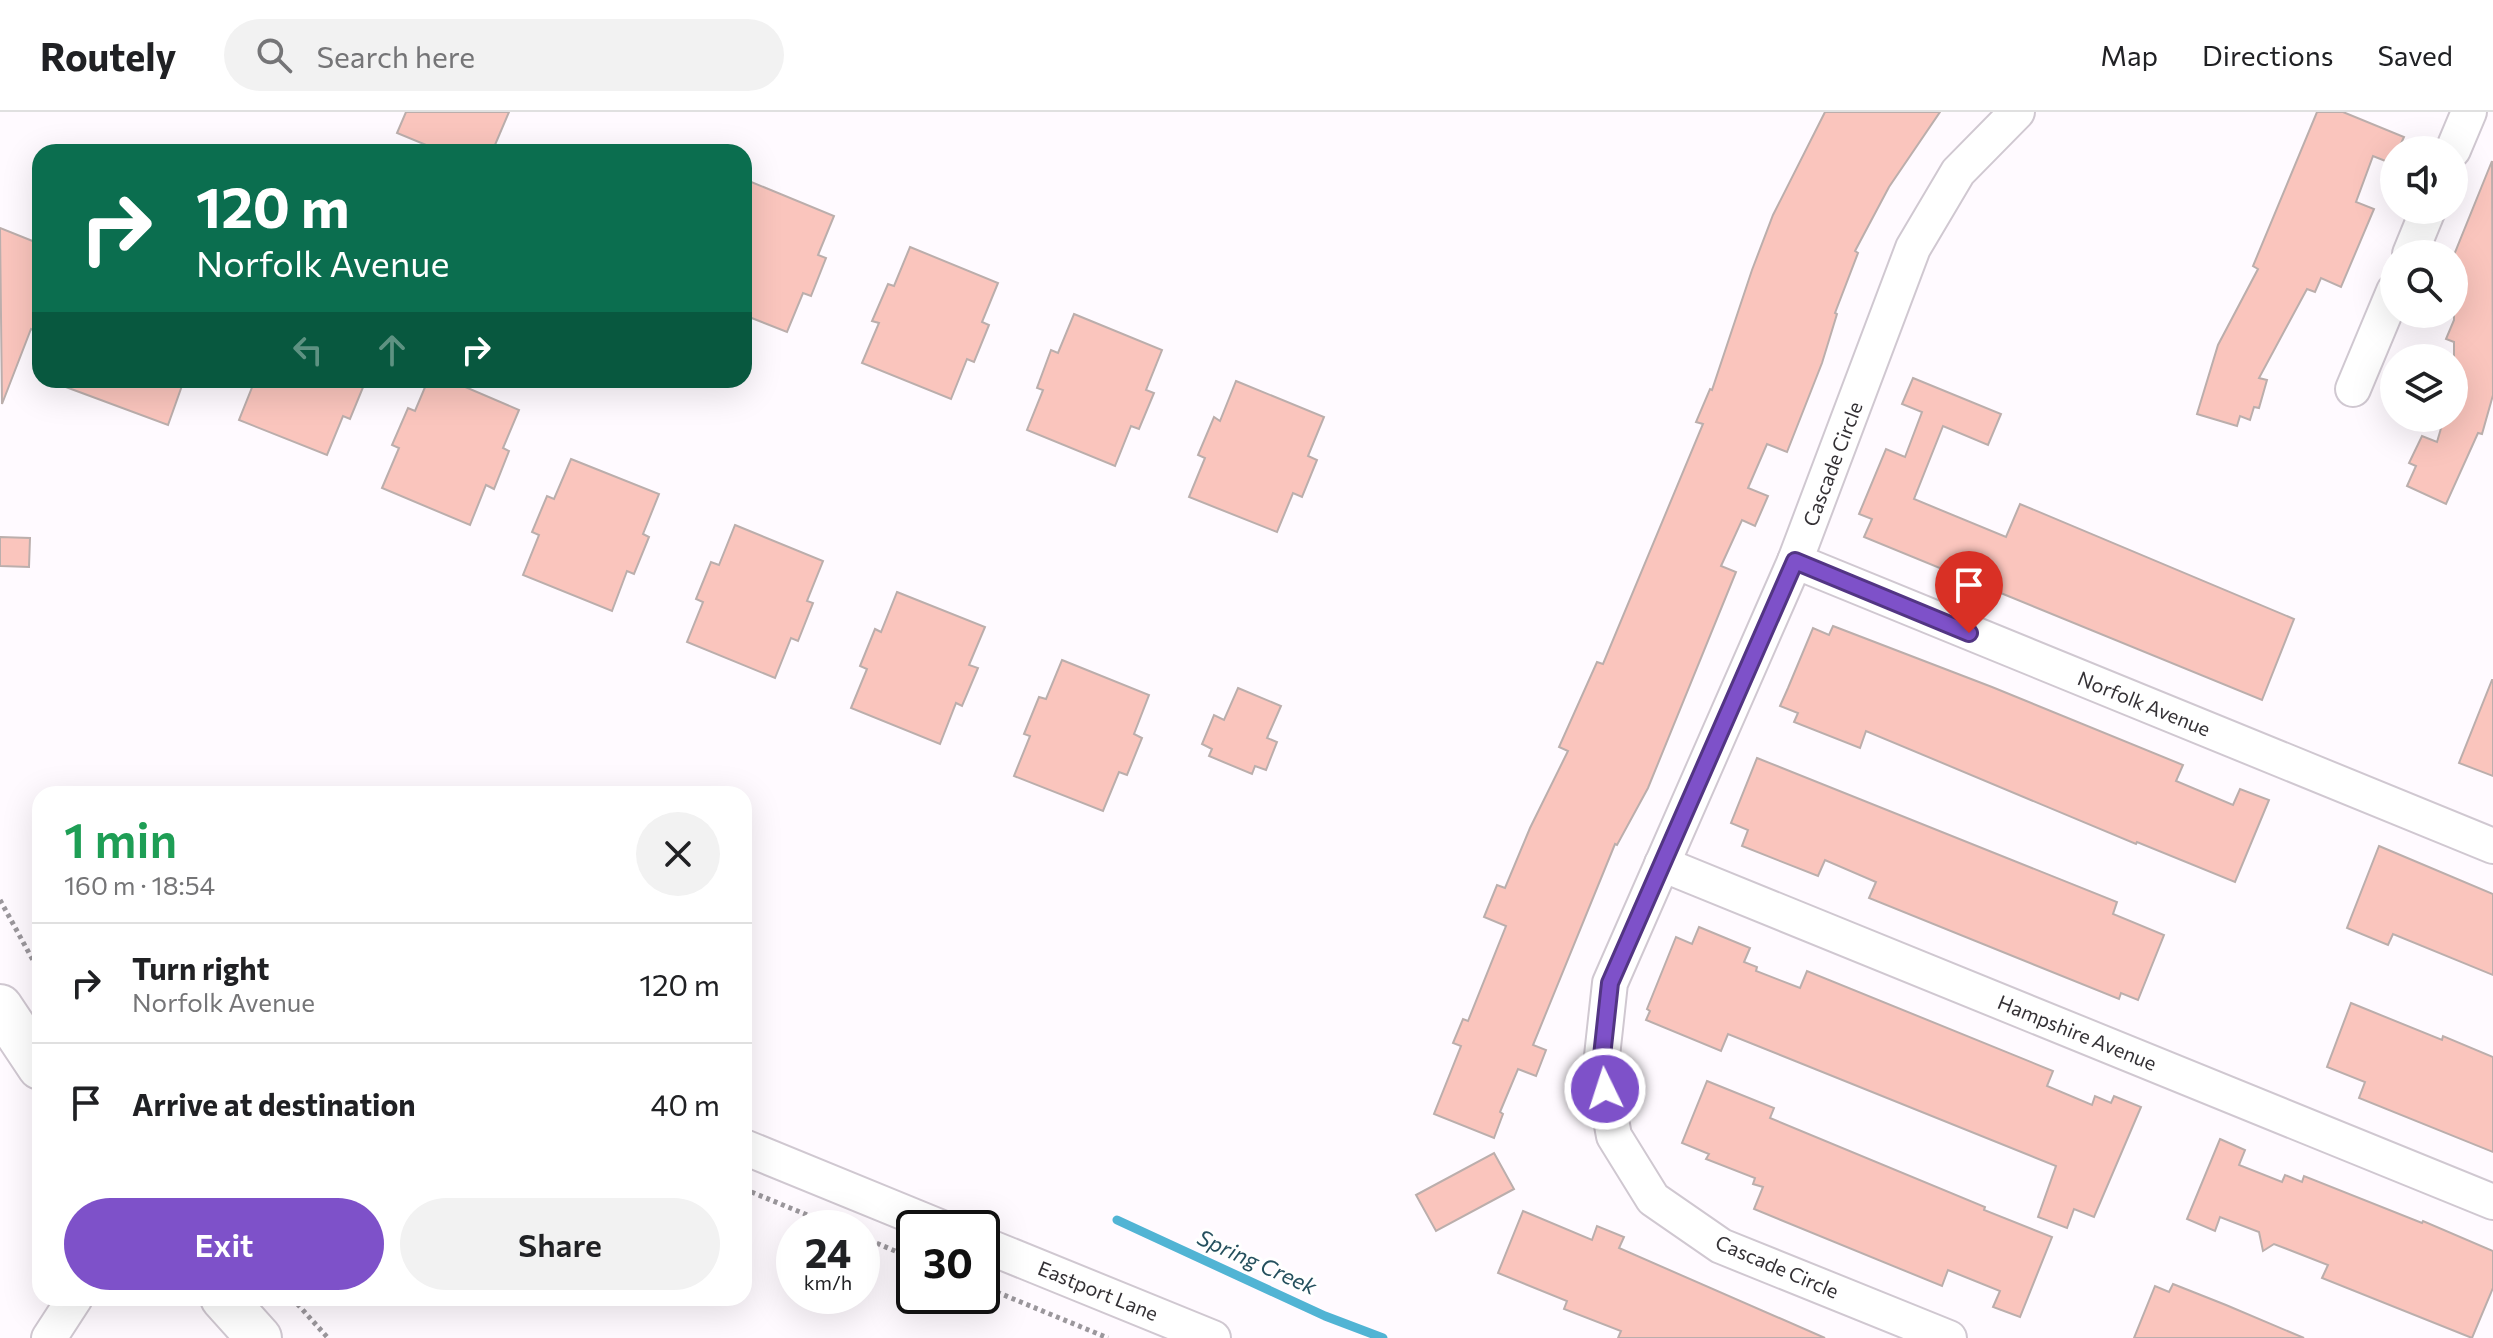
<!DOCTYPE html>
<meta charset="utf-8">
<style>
body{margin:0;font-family:Commissioner,sans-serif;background:#f2f2f2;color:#202124;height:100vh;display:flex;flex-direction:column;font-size:30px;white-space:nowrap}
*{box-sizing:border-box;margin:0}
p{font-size:26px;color:#757577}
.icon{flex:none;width:44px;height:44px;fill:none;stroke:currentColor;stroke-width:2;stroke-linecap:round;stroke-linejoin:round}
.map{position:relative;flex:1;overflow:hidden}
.details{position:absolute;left:32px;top:674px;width:720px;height:520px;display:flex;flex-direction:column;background:#fff;border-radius:24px;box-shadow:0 8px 32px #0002}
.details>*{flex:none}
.top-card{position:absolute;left:32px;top:32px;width:720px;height:244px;border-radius:24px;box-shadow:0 8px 32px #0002;background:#0b6e4f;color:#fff;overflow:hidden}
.buttons{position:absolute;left:2380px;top:24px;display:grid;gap:16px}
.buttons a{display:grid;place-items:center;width:88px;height:88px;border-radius:50%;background:#fff;box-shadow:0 8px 32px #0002;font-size:40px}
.speed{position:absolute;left:776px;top:1098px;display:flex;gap:16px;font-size:40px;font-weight:700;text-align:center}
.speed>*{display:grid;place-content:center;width:104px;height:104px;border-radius:50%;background:#fff;box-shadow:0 8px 32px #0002;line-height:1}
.speed small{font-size:20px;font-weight:400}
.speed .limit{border:4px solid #111;border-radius:12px;background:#fff;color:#111}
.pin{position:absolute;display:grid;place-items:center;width:68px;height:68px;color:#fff;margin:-82px -34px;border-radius:50% 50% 50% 0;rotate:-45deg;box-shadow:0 0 8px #0007}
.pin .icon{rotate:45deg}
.me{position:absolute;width:88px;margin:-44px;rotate:356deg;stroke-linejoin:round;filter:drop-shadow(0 0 6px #0008)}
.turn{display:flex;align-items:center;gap:28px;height:168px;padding:0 32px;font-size:36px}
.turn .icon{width:104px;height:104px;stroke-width:2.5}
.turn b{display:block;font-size:56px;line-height:68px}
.lanes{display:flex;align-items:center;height:76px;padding:0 32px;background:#0003;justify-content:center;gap:40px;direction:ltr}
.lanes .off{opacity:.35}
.round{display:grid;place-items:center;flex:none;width:84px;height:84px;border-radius:42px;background:#f2f2f2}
.headline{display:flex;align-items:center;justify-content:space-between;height:136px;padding:0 32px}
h1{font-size:48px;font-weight:600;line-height:60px;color:#1e9e55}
.cta{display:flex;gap:16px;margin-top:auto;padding:16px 32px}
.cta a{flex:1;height:92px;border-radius:48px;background:#7e51c9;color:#fff;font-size:32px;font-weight:600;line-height:92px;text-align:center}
.cta a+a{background:#f2f2f2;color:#202124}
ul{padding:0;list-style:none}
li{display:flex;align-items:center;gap:24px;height:120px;padding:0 32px;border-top:2px solid #e0e0e0}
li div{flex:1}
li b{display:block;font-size:30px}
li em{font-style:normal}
header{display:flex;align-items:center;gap:48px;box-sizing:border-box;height:112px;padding:0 40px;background:#fff;border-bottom:2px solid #e0e0e0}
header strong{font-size:38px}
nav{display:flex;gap:44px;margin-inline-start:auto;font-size:28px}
.search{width:560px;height:72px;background:#f2f2f2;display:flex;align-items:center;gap:20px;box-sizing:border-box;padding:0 28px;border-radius:44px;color:#757577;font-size:30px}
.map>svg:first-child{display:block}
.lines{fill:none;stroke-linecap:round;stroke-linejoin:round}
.stream{stroke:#51b4d4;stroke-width:9}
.building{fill:#fac5bd;stroke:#bbaeac;stroke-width:2}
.street-casing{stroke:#d0c8d1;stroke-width:38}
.secondary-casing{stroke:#d0c8d1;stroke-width:48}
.path{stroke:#9b979c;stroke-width:5;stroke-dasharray:4 4;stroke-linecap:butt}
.street{stroke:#fff;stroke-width:34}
.secondary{stroke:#fff;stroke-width:44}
.route-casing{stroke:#523583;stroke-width:20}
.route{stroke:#7e51c9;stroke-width:14}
.labels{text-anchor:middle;stroke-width:6;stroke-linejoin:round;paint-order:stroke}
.street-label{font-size:20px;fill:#343135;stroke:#fff}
.water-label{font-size:22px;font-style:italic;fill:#25505e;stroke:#fff}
</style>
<header>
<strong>Routely</strong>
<div class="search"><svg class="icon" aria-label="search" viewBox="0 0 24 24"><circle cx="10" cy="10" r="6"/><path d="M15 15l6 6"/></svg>Search here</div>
<nav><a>Map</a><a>Directions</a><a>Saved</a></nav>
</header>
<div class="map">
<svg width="2493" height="1226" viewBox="0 0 2493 1226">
<rect width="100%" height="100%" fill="#fffaff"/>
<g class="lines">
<polyline class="stream" points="1117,1108 1325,1204 1383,1226"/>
</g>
<g class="building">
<polygon points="406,0 509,0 492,40 443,40 397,21"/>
<polygon points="1825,0 1940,0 1889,75 1855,139 1858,141 1835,201 1837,202 1822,251 1787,340 1767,332 1748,376 1768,384 1755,414 1742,408 1721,454 1736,460 1648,676 1617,733 1615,732 1533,933 1546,938 1536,964 1518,957 1500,1000 1503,1002 1494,1026 1434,1002 1461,934 1453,931 1463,907 1468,909 1506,814 1484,805 1497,773 1505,776 1530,716 1568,639 1559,635 1597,550 1603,552 1703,312 1696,310 1710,277 1712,278 1752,158 1773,103"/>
<polygon points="2317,0 2343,0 2404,25 2398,38 2394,38 2393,52 2373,44 2356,90 2374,97 2341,175 2321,166 2315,180 2307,177 2259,266 2267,268 2259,296 2254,295 2250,308 2240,304 2237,314 2197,302 2218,233 2258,157 2253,154"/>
<polygon points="2492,49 2493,283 2482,322 2478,321 2446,392 2407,374 2416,354 2409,351 2422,324 2437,330 2444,306 2454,306 2454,230 2446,227 2454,208 2454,143"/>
<polygon points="744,67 834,104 818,143 826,146 811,184 803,181 787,220 744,203"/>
<polygon points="0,116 40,132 40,220 31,217 2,292"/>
<polygon points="910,135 998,171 982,210 989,213 974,250 967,247 951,287 862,251 879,211 872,209 888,172 894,174"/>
<polygon points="1074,202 1162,238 1146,278 1154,281 1139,317 1131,314 1115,354 1027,318 1043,278 1037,276 1051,238 1058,241"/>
<polygon points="1913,266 2001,302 1988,333 1943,314 1914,387 2006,425 2020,392 2294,507 2262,588 1864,425 1872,407 1859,402 1886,337 1905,345 1922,300 1902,292"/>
<polygon points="55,268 184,268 168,313 55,271"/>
<polygon points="255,268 366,268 350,307 343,304 327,343 239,308"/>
<polygon points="428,268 449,268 519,298 503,336 509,339 494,377 486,373 470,413 382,376 399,336 392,333 408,296 415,299"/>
<polygon points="1236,269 1324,305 1308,344 1317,348 1302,385 1293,381 1277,420 1189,385 1205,346 1198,343 1214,305 1220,309"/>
<polygon points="571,347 659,382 643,422 649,425 634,462 627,459 612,499 523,463 539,423 532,420 547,384 554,387"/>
<polygon points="735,413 823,449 807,489 813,491 798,529 791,526 775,566 687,530 703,490 696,487 711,450 719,453"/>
<polygon points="0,425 30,426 29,455 0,454"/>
<polygon points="897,480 985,515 969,553 978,556 962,594 956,591 940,632 851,596 867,557 860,554 875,517 881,520"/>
<polygon points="1833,514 1992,575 2183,653 2176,669 2233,693 2240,677 2269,688 2235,770 2137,730 2136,732 1866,619 1860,636 1794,610 1798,601 1780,594 1788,576 1813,516 1829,523"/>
<polygon points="1062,548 1149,583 1134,622 1142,626 1127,663 1119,660 1103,699 1014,664 1030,624 1024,622 1039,585 1046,587"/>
<polygon points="2492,568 2493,568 2493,664 2459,651"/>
<polygon points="1238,576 1281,594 1267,626 1277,630 1266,658 1255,654 1252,662 1209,644 1212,637 1202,632 1214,603 1224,608"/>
<polygon points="1757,646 2117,790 2113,802 2164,823 2138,888 2121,881 2119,887 1869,786 1876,770 1825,748 1818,764 1742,734 1748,718 1731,711"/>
<polygon points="2379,734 2493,782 2493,863 2393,822 2388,833 2347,816"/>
<polygon points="1699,815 1750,836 1744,850 1757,855 1756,859 1800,876 1807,859 2053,959 2047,974 2092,993 2095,984 2111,991 2114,984 2141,995 2094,1105 2074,1097 2067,1116 2038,1105 2056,1054 1728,922 1721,939 1646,908 1650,899 1647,897 1676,825 1692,832"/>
<polygon points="2351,891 2442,928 2443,924 2493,945 2493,1040 2359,986 2365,970 2327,955"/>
<polygon points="1707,969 1774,996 1770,1006 1985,1095 1984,1098 2052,1125 2020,1205 1993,1195 2000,1179 1948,1158 1942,1174 1754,1097 1763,1075 1753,1072 1755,1066 1706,1047 1709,1042 1682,1031"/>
<polygon points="2220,1027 2245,1038 2239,1053 2282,1070 2285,1063 2302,1070 2304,1064 2422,1111 2423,1109 2493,1139 2493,1176 2472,1226 2322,1166 2328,1153 2274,1132 2263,1139 2259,1120 2220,1105 2215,1119 2187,1107"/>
<polygon points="1494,1041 1514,1077 1436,1119 1416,1083"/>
<polygon points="1523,1099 1592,1128 1597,1114 1624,1125 1619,1136 1825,1226 1618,1226 1621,1219 1564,1197 1567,1189 1498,1161"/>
<polygon points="2173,1172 2226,1193 2304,1226 2134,1226 2155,1174 2169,1180"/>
</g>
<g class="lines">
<g class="street-casing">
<g id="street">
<polyline points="2453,38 2469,0"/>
<polyline points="2410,142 2428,98"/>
<polyline points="2353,277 2394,179"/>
<polyline points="1795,449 2493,734"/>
<polyline points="1662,752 2493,1090"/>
<polyline points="744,1035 942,1116"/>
<polyline points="982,1132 1213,1226"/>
<polyline points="49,1226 75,1186"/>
<polyline points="1949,1226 1721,1134 1653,1087 1614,1024 1601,953 1610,871 1795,449 1913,136 1958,60 2017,0"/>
</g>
</g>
<g class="secondary-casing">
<g id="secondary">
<polyline points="0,895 40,955"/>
<polyline points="223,1186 259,1226"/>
</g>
</g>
<g class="path">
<polyline points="0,788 40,861"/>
<polyline points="744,1077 839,1116"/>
<polyline points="862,1125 914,1147"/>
<polyline points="982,1174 1108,1226"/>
<polyline points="292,1186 328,1226"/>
</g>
<use href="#street" class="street"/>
<use href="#secondary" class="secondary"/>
</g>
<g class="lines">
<g class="route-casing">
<polyline id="route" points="1605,977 1601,953 1610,871 1795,449 1969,521"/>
</g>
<use href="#route" class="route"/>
</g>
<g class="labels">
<g class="street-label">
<text transform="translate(1833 352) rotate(-69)" y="7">Cascade Circle</text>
<text transform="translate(2144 592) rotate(22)" y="7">Norfolk Avenue</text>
<text transform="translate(2077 921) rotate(22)" y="7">Hampshire Avenue</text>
<text transform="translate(1777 1155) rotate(23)" y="7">Cascade Circle</text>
<text transform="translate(1098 1179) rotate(22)" y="7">Eastport Lane</text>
</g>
<g class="water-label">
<text transform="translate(1257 1150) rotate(24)" y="8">Spring Creek</text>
</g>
</g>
</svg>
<div class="buttons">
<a><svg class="icon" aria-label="sound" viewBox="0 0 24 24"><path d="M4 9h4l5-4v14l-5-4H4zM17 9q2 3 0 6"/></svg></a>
<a><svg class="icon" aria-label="search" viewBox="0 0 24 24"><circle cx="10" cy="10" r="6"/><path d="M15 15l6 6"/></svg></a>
<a><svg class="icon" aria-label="layers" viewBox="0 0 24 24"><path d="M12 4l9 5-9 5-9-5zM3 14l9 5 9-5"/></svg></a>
</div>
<div class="speed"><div>24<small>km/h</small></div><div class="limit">30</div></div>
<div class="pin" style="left:1969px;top:521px;background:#d93025"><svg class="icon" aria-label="arrive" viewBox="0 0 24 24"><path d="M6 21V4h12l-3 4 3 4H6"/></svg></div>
<svg class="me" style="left:1605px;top:977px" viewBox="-20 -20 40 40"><circle r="17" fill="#7e51c9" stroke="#fff" stroke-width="3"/><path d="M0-11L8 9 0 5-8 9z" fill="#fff"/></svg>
<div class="top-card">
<div class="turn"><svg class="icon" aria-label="right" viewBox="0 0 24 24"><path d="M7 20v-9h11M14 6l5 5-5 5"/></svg><div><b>120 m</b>Norfolk Avenue</div></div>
<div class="lanes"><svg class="icon off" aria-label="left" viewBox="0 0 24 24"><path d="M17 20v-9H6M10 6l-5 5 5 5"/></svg><svg class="icon off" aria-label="ahead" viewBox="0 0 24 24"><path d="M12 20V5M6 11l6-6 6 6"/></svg><svg class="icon" aria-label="right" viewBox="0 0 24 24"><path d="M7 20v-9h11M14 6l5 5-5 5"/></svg></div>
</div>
<section class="details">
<div class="headline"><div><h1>1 min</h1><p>160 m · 18:54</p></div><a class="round"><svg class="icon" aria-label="close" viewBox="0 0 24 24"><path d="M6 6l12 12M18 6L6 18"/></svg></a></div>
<ul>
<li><svg class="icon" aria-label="right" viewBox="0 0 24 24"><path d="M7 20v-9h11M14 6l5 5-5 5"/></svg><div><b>Turn right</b><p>Norfolk Avenue</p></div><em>120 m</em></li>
<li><svg class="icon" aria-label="arrive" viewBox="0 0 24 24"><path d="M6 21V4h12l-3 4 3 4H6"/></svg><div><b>Arrive at destination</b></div><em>40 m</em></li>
</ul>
<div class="cta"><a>Exit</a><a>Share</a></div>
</section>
</div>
